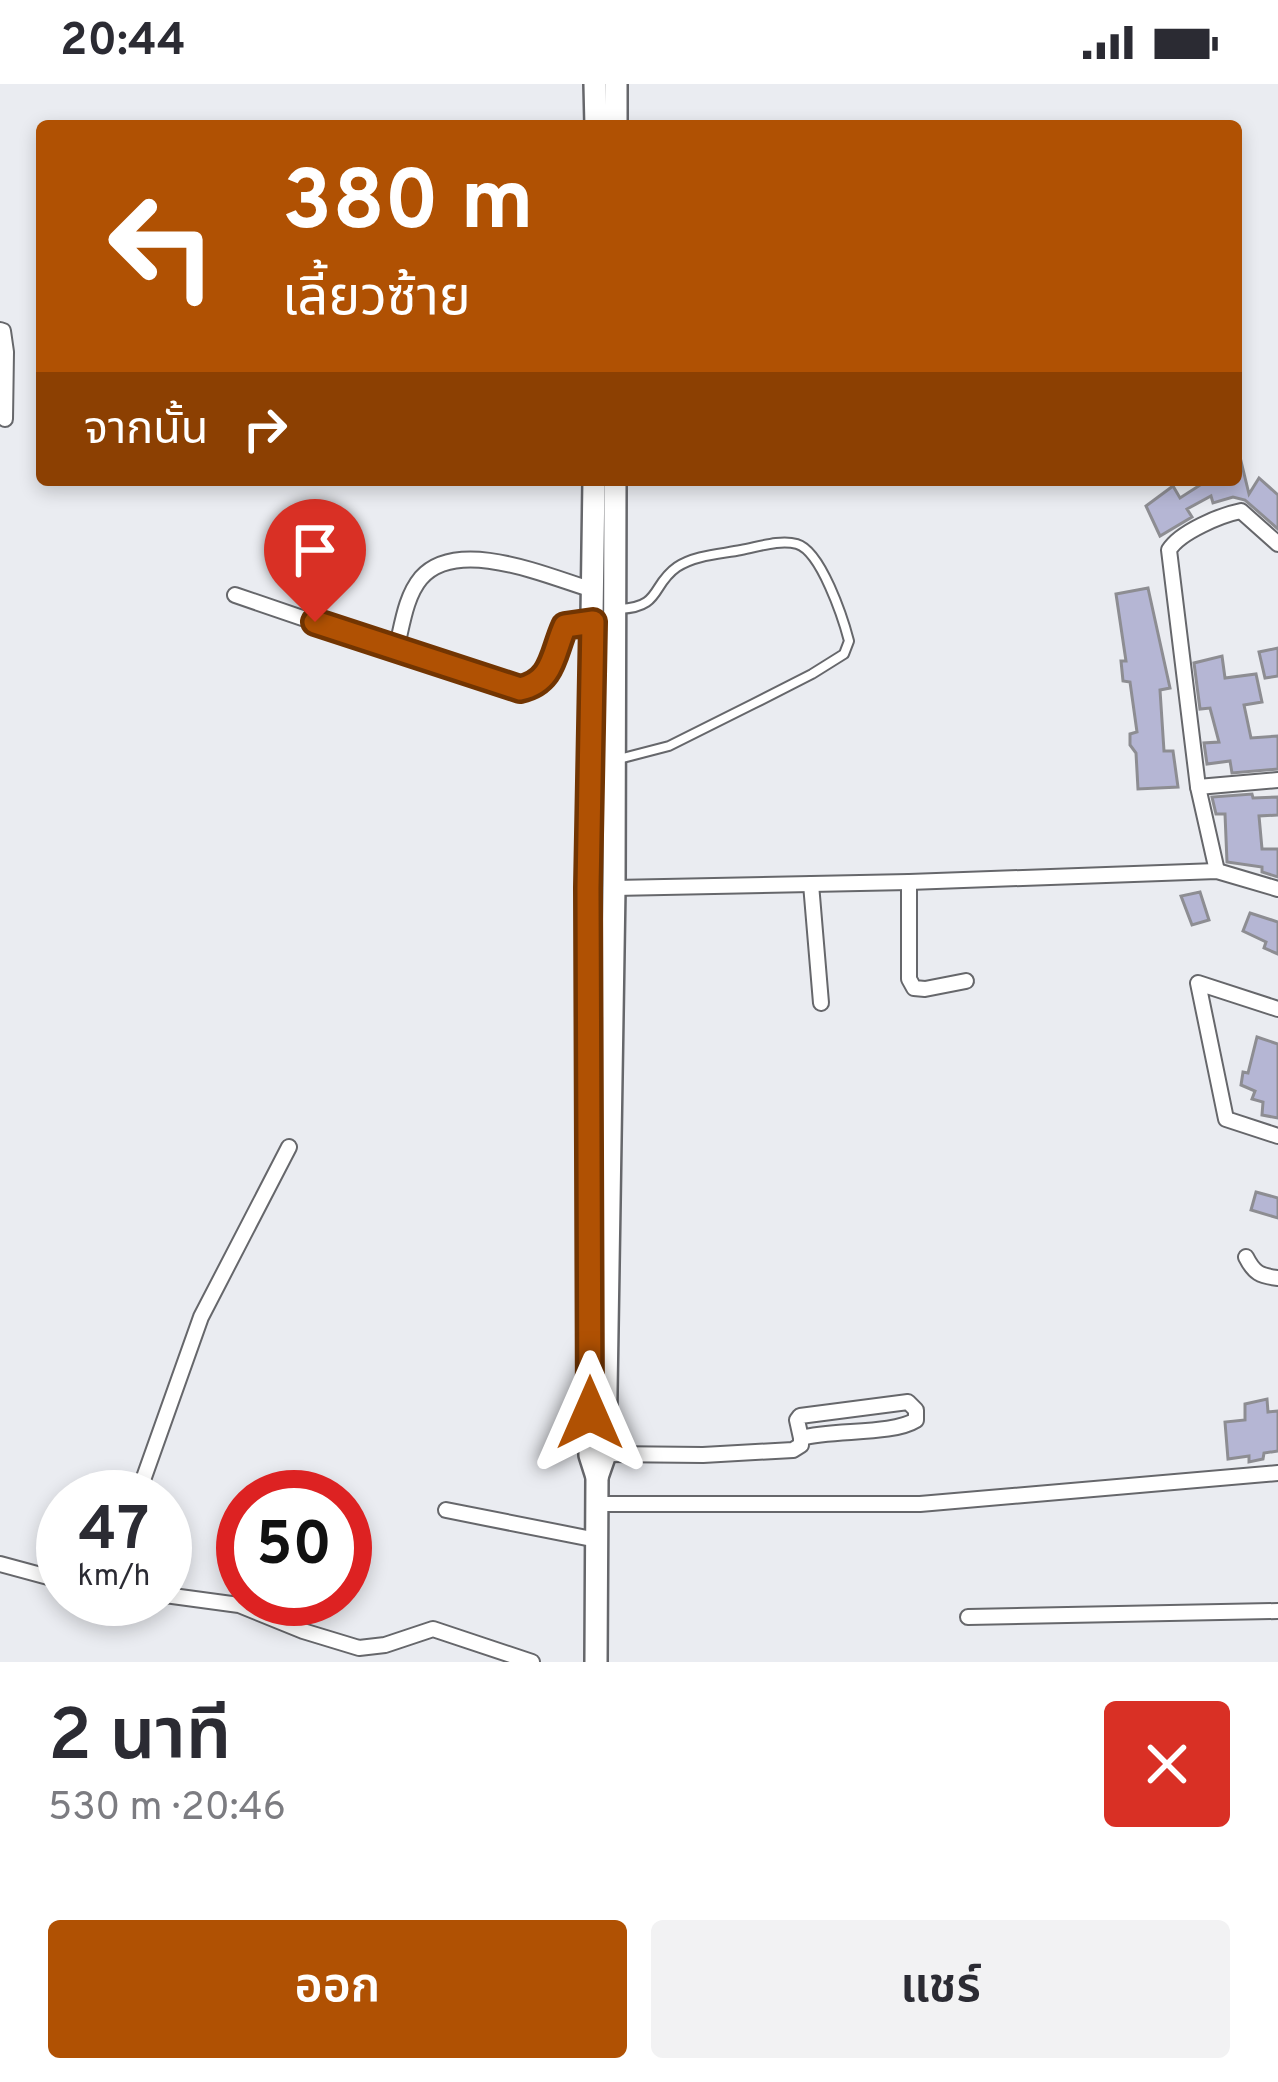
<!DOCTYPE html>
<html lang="th">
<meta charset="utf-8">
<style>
body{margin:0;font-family:Overpass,"Noto Sans Thai",sans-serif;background:#f2f2f3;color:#2b2b33;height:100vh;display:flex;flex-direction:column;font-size:45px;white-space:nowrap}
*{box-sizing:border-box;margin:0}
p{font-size:39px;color:#7c7c81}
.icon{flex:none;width:66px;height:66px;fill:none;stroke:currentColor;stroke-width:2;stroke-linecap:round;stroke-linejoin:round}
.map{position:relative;height:1578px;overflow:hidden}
.panel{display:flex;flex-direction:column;background:#fff;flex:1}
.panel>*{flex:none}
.banner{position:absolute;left:36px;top:36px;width:1206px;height:366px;border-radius:12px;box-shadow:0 6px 18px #0003;background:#b05103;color:#fff;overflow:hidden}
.speed{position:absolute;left:36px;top:1386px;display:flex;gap:24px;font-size:60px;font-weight:700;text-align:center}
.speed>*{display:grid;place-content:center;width:156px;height:156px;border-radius:50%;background:#fff;box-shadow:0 6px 18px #0003;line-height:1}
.speed small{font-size:30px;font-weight:400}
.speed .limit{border:18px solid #d22;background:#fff;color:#111}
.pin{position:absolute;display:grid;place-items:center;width:102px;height:102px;color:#fff;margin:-123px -51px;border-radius:50% 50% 50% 0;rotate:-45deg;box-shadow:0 0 12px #0007}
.pin .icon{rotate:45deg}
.me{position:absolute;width:132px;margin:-66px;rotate:0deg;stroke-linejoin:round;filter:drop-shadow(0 0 9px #0008)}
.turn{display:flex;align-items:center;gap:42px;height:252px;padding:0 48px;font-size:54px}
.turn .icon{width:156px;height:156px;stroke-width:2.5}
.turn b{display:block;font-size:84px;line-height:102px}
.then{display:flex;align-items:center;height:114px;padding:0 48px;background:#0003;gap:24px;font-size:45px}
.round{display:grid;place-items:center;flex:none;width:126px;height:126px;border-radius:12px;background:#f2f2f3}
.head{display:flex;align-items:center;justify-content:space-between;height:204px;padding:0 48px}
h1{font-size:72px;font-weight:600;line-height:90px}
.cta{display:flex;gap:24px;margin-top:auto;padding:24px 48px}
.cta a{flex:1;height:138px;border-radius:12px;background:#b05103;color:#fff;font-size:48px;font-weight:600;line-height:138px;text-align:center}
.cta a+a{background:#f2f2f3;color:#2b2b33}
.status{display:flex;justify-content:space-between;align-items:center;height:84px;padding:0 60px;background:#fff;direction:ltr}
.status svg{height:33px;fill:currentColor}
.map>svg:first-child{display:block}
.building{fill:#b5b6d4;stroke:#8d8d92;stroke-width:3}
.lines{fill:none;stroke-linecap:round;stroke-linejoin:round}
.service-casing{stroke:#66676b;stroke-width:12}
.minor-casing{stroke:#66676b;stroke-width:18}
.secondary-casing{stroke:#66676b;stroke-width:26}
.service{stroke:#fff;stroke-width:8}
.minor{stroke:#fff;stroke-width:14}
.secondary{stroke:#fff;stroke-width:21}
.route-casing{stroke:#723502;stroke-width:30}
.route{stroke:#b05103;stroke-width:21}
</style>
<div class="status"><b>20:44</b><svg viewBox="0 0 49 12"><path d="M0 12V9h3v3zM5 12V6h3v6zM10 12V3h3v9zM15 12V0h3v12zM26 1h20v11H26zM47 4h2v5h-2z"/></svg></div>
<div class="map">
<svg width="1278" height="1578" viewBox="0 0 1278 1578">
<rect width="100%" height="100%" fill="#eaecf1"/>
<g class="building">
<polygon points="1240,373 1249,410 1259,394 1278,411 1278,445 1245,416 1233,413 1213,419 1211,412 1187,425 1192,433 1160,452 1146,422 1173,402 1180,414 1208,396 1236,396 1236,374"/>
<polygon points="1148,504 1170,604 1160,606 1164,667 1173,667 1178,703 1138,705 1136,669 1130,661 1130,650 1137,648 1130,598 1123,597 1121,577 1126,577 1116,510"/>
<polygon points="1278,564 1278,592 1265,594 1259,568"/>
<polygon points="1222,572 1225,594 1256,590 1262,618 1244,621 1251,654 1278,652 1278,685 1232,689 1230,677 1207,680 1204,659 1219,658 1210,624 1200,625 1194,579"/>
<polygon points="1252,710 1253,714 1278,713 1278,731 1259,732 1262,765 1278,765 1278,793 1262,788 1262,783 1227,778 1225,730 1216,730 1212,713"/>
<polygon points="1200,808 1209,836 1192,841 1181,812"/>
<polygon points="1250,829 1278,838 1278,870 1264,864 1266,858 1243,847"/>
<polygon points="1257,953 1278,960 1278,1034 1262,1031 1263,1018 1252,1015 1255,1007 1241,1001 1243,988 1248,989"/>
<polygon points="1256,1108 1278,1114 1278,1134 1251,1126"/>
<polygon points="1267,1315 1268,1328 1278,1327 1278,1367 1264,1369 1263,1375 1249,1378 1249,1372 1228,1375 1225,1338 1245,1336 1245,1320"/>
</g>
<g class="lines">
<g class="service-casing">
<path id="service" d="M615,676L669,662L753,620L812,590L844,570L849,557C843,534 821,467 797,460C780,455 758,463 741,466C721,470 695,471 677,483C651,501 662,523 620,525"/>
</g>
<g class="minor-casing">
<g id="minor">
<polyline points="0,246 3,247 6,268 5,335"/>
<path d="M235,511L396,566L520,605C554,598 553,568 565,542L593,538"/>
<path d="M396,566C402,543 405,513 421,494C458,452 549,493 593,506"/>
<polyline points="1198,703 1278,696"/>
<path d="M1217,787L1198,703L1169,466C1180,448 1221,431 1241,427L1278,460"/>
<polyline points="909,798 909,895 914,904 925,905 966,897"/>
<polyline points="811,800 821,919"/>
<polyline points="614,804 909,798 1217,787 1278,805"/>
<polyline points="1278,925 1198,899 1226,1035 1278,1052"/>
<path d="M1246,1173C1254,1189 1260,1192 1278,1194"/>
<path d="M605,1370L703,1371L793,1366L801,1361V1354C833,1345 892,1351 916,1336V1326L908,1318L800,1332L797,1336L801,1354"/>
<polyline points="137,1413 201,1233 289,1063"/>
<polyline points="597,1420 920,1420 1278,1389"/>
<polyline points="446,1426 597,1456"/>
<polyline points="0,1480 63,1497"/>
<polyline points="165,1511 239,1521 303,1547 359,1564 385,1561 433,1545 532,1578"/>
<polyline points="968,1533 1278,1527"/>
</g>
</g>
<g class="secondary-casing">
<g id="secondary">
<polyline points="595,0 596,42"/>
<polyline points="616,42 616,0"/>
<polyline points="594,396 588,804 590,1371 597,1393 596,1578"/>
<polyline points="597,1393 605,1370 614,804 615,396"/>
</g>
</g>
<use href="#service" class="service"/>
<use href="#minor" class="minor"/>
<use href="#secondary" class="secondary"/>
</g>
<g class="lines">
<g class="route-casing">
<path id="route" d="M315,538L520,605C554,598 553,568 565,542L593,538L588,804L590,1329"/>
</g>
<use href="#route" class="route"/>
</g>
</svg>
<div class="speed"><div>47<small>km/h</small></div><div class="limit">50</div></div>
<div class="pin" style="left:315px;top:538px;background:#d93025"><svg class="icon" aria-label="arrive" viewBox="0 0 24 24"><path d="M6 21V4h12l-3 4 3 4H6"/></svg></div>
<svg class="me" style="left:590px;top:1329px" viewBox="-20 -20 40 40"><path d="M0-17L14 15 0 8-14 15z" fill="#b05103" stroke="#fff" stroke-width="4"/></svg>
<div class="banner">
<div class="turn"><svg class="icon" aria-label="left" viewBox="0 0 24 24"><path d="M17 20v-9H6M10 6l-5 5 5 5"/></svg><div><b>380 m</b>เลี้ยวซ้าย</div></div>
<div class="then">จากนั้น<svg class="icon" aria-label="right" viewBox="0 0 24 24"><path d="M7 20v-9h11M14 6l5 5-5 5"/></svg></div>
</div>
</div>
<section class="panel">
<div class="head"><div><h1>2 นาที</h1><p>530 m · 20:46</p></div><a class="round" style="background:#d93025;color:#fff"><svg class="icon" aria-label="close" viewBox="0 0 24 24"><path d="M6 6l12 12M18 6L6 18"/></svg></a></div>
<div class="cta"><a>ออก</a><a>แชร์</a></div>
</section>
